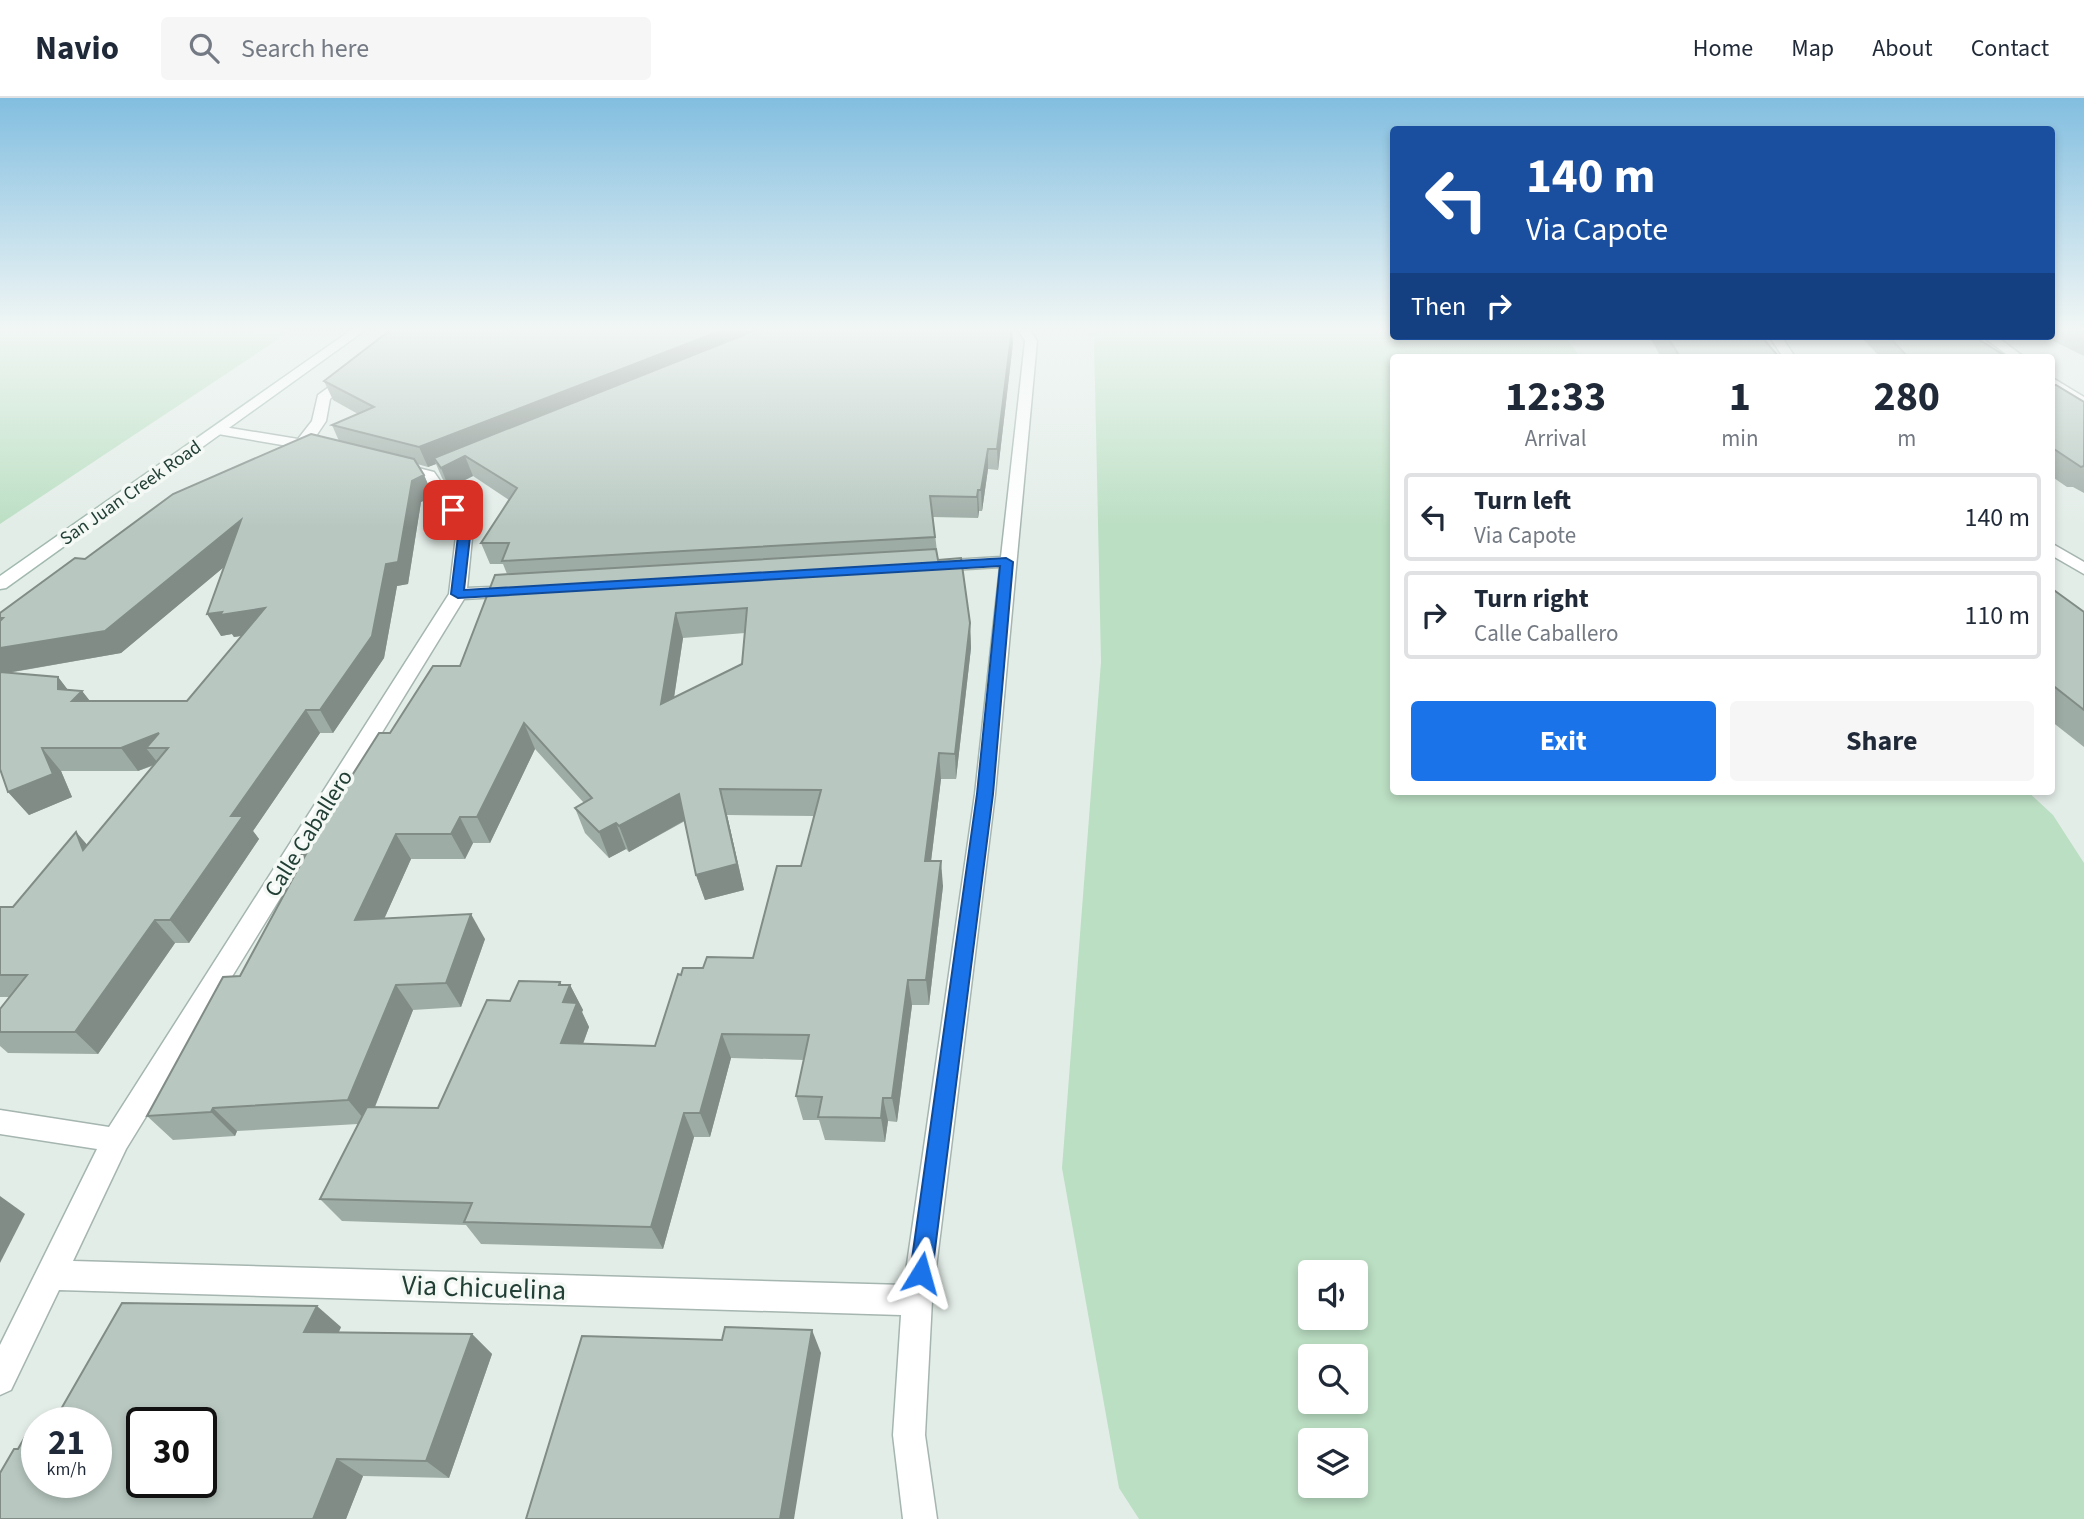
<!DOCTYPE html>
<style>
body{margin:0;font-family:"Source Sans 3",sans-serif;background:#f6f6f7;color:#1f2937;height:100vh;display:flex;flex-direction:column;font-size:26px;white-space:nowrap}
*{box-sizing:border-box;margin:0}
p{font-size:23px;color:#747a83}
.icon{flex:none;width:38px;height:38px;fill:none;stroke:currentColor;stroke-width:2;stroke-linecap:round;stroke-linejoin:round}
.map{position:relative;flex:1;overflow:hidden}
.panel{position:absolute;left:1390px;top:256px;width:665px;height:441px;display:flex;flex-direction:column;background:#fff;border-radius:7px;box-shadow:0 4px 10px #0003}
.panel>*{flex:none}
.banner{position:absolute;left:1390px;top:28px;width:665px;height:214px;border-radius:7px;box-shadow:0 4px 10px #0003;background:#1a4fa0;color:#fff;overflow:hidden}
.tools{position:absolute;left:1298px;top:1162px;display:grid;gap:14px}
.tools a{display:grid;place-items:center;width:70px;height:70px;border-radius:7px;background:#fff;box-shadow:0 4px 10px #0003;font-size:35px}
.speed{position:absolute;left:21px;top:1309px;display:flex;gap:14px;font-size:35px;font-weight:700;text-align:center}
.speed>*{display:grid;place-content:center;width:91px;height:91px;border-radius:50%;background:#fff;box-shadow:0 4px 10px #0003;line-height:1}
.speed small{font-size:18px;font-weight:400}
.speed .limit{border:4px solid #111;border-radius:10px;background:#fff;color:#111}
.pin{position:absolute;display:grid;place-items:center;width:60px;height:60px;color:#fff;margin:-30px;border-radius:14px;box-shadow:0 4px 10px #0006}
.me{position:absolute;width:77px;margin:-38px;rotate:8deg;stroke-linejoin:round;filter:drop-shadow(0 0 5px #0008)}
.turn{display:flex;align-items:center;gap:24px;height:147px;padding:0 21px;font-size:32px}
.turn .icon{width:91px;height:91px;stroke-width:2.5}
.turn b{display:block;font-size:49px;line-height:60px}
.then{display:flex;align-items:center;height:66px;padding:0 21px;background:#0003;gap:14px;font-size:26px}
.eta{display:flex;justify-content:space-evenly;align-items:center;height:119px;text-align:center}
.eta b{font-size:42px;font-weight:700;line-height:49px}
.button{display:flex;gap:14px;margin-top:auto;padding:14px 21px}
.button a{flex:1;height:80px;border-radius:7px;background:#1a73e8;color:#fff;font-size:28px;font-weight:700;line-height:80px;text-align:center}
.button a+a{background:#f6f6f7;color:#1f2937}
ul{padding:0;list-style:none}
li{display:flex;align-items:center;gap:21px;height:88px;margin:0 14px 10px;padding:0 7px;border:4px solid #e0e1e3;border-radius:7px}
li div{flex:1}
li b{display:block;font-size:26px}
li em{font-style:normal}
header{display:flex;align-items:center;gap:42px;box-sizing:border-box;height:98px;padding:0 35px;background:#fff;border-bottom:2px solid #e0e1e3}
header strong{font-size:33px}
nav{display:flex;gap:38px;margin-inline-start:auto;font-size:24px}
.search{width:490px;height:63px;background:#f6f6f7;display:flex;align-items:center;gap:18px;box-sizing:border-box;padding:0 24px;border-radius:7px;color:#747a83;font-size:26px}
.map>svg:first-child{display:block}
.green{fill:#bbdfc3;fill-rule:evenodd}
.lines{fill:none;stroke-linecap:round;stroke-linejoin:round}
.minor-casing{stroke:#a5b5af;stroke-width:3}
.secondary-casing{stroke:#a1b9af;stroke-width:3}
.minor{fill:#fff;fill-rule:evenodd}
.secondary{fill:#fff;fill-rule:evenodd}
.wall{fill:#9eaca6;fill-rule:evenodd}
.shaded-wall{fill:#818c87}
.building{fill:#b8c8c1;stroke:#818c87;stroke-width:2;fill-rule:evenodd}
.route{fill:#1a73e8;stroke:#114b97;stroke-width:2}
.labels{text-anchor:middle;stroke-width:7;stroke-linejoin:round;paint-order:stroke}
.far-street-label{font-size:19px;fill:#223f36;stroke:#f4f9f6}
.street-label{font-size:23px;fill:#223f36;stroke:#f4f9f6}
.near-street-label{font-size:28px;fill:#223f36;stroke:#f4f9f6}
</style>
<header>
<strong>Navio</strong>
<div class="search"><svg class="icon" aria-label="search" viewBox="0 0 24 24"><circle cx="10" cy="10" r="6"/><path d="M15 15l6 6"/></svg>Search here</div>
<nav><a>Home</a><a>Map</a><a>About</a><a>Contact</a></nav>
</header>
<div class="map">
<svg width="2084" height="1421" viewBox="0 0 2084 1421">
<rect width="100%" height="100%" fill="#e3ede8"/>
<g class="green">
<polygon points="0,230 295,230 0,426"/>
<path d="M1079,230H1393V238H1565L1580,259H1393V693H2027L2053,717L2084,765V1421H1139L1119,1390L1062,1070L1101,564L1094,239ZM1311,1174H1356V1220H1311ZM1311,1258H1356V1304H1311ZM1311,1342H1356V1388H1311Z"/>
</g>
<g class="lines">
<g class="minor-casing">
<g id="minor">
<polygon points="1017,230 1029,230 1037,243 995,696 932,1202 925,1337 937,1421 903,1421 893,1337 901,1217 59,1192 11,1292 0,1297 0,1247 97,1051 0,1036 0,1012 109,1029 449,496 457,430 424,380 389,371 387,368 394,364 434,374 473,430 467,490 515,488 523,493 515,498 464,501 126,1051 73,1163 904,1187 975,696 1000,469 935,473 927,468 935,463 1001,459 1025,243"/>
<polygon points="1769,238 1781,238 1795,259 1783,259"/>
<polygon points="1982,238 1996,238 2024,259 2010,259"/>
<polygon points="351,273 357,277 330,301 326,323 312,344 324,346 324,352 304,351 293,355 288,354 288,348 218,336 211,332 218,328 298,341 312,323 318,297"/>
<polygon points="2051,279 2084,299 2084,309 2051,289"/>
<polygon points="2051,445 2084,464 2084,476 2051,457"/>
</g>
</g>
<g class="secondary-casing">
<polygon id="secondary" points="354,230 368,230 6,490 0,491 0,478"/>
</g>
<use href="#minor" class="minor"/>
<use href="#secondary" class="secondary"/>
</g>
<g class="wall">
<polygon points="2051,230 2084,230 2084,258 2043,238 2051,238"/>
<polygon points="1649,238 1763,238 1766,244 1779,259 1661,259"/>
<polygon points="1860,238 1973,238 2007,259 1880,259"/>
<path d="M1013,245L998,372L988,371L982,413H979L978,420L933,419L938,462L970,525L971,550L956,681H941L931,763L943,788L929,907H912L897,1024L888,1023L885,1044L825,1042L819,1022H803L796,998L804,962L731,960L710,1039H694L663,1151L481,1146L466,1127L342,1123L320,1101L358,1026L237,1033L235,1038L173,1042L147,1018L240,878L304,759L302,756L390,635L460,568L507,476L503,466H490L481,445L509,402L473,378L449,390L442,380L436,366L428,369L417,366L424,377L433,398L421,404L408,486L397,488L384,560L333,635H320L253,733L259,741L189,845H175L98,956L8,955L0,948V911L9,899H0V809H13L76,734L87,747L155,667L138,673H61L72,699L29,717L8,694L0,671V515L85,461L339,343L332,327L358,316L333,302L324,283ZM225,468L221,538L232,536L234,539L241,538L187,603H90L82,593L68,592L58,579L8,575L121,555ZM745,535L742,566L674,600L683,540ZM535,651L584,705L575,710L585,735L609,760L626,751L629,754L685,723L696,777L705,802L744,792L727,717L814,718L801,768L753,860L703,870L681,877L655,948L583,946L589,929L582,914L583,912L570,887H562L560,884L510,903L438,1010L375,1009L413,912L461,909L485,841L384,821L411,761H465L473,745H490Z"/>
<polygon points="2051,287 2084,304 2084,395 2073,389 2067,389 2051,378"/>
<polygon points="2051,490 2084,514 2084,649 2051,623"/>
<polygon points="341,1229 339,1234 472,1236 492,1256 449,1380 363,1378 346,1421 0,1421 37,1384"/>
</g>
<g class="shaded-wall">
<polygon points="728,230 778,230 434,360 436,366 428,369 419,349"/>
<polygon points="1012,230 1013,245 998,372 997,351"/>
<polygon points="988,351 988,371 982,413 981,392"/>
<polygon points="465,358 473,378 449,390 441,370"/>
<polygon points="424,377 433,398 421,404 408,486 397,488 384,560 333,635 320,612 386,466 412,383"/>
<polygon points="978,392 979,413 978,420 977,399"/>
<polygon points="241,422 254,444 121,555 0,576 0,550"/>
<polygon points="265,510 278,532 234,539 232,536 221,538 207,516"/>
<polygon points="676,515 683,540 669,632 661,606"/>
<polygon points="970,525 971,550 956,681 955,656"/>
<polygon points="58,579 74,600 82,593 100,616 89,625 58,591"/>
<polygon points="306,612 320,635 253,733 259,741 189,845 170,822 231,718"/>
<polygon points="524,625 535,651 490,745 477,719"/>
<polygon points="159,635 146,650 158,665 138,673 121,650"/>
<polygon points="42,650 61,673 72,699 29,717 8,694"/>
<polygon points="939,655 941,681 928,788 925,763"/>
<polygon points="720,691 727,717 744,792 705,802 696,777"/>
<polygon points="679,696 687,721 629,754 619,728"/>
<polygon points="460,719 473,745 465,761 451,736"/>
<polygon points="616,725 626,751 609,760 599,734"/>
<polygon points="76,734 96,757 83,752"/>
<polygon points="396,736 411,761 372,848 355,822"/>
<polygon points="941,763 943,788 929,907 926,882"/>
<polygon points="471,816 485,841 461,909 446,885"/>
<polygon points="155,822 175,845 98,956 75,934"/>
<polygon points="908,882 912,907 897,1024 892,1000"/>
<polygon points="560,884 567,896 570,887 583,912 582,914 589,929 574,970 561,945 563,904 559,887"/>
<polygon points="396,887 413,912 368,1026 348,1002"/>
<polygon points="722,936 731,960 710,1039 700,1015"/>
<polygon points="883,1000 888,1023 885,1044 881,1020"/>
<polygon points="213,1010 237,1033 235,1038 211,1014"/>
<polygon points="684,1015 694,1039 663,1151 651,1129"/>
<polygon points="0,1098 25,1116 0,1165"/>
<polygon points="317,1208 341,1229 329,1254 304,1234"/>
<polygon points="812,1232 821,1255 794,1421 780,1421"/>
<polygon points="472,1236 492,1256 449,1380 426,1363"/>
<polygon points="337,1361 363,1378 346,1421 313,1421"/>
</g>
<g class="building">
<polygon points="393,230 728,230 419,349 332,327 374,309 324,283"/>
<polygon points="761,230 1012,230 997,351 988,351 981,392 978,392 977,399 930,398 935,439 502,463 509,445 481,445 517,390 465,358 441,370 434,360"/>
<polygon points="1667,238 1763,238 1766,244 1779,259 1680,259"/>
<polygon points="1888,238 1973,238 2007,259 1908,259"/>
<polygon points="2051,287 2056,287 2084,304 2084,368 2081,369 2051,349"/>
<polygon points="311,336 414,361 424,377 412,383 398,464 386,466 372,538 320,612 306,612 231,718 243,718 170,822 155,822 75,934 0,934 0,911 27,877 0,877 0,809 13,809 76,734 83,752 168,650 146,650 159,635 121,650 42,650 53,676 8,694 0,671 0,574 58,579 58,591 82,593 72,603 187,603 265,510 220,517 222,514 207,516 241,422 105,533 0,550 0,523 3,520 0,520 0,515 75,460 85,461 173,396"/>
<path d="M936,451L938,462L961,460L970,525L955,656L939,655L925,763H941L926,882H908L892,1000H883L881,1020L818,1019L822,999L796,998L809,937L722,936L700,1015H684L651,1129L464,1124L472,1105L320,1101L367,1009L438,1010L487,902L510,903L519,883L560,884L559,887H570L563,904L577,905L561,945L655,948L678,876L681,877L683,870H703L707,859L753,860L777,768H801L821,692L720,691L737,766L696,777L679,696L619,728L616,725L599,734L575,710L592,700L524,625L477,719H460L451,736H396L355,822L471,816L446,885L396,887L348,1002L213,1010L211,1014L147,1018L223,879L240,878L306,756H302L379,635H390L433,568H460L495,477ZM747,510L742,566L661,606L676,515Z"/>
<polygon points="2051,490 2084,514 2084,612 2051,586"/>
<path d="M122,1205L317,1208L304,1234L472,1236L426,1363L337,1361L313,1421H0V1375L14,1351H18L26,1337H37V1384H96V1325H53ZM142,1325H201V1384H142Z"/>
<polygon points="725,1229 812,1232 780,1421 526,1421 582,1238 722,1242"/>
</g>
<linearGradient id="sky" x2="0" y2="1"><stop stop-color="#82bee0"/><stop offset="0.54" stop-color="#f2f7f5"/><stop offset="1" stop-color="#f2f7f5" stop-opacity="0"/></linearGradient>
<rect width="2084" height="429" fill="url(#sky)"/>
<polygon class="route" points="453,409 457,410 471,430 464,492 1006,460 1013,464 993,696 932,1175 929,1183 921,1186 913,1183 910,1175 977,696 1000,468 458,500 451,496 459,430 447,412"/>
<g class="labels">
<g class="far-street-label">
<text transform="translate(130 394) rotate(-35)" y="7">San Juan Creek Road</text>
</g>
<g class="street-label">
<text transform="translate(308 735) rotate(-58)" y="8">Calle Caballero</text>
</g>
<g class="near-street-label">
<text transform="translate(484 1189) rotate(2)" y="10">Via Chicuelina</text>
</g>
</g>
</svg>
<div class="tools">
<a><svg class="icon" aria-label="sound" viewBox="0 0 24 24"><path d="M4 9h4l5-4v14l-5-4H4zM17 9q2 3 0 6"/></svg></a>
<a><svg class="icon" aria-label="search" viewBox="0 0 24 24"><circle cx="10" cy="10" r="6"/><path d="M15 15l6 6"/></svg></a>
<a><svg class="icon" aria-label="layers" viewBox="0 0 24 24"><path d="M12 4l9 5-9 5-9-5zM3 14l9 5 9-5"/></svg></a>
</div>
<div class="speed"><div>21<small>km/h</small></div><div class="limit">30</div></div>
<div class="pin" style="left:453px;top:412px;background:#d93025"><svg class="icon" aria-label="arrive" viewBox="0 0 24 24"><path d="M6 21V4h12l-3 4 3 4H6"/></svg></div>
<svg class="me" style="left:921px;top:1175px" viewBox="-20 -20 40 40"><path d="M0-17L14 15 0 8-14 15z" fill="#1a73e8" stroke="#fff" stroke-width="4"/></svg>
<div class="banner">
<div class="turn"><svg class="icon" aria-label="left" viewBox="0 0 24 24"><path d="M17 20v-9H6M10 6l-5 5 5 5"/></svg><div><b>140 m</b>Via Capote</div></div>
<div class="then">Then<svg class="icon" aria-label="right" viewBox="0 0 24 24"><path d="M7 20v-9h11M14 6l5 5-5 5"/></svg></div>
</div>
<section class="panel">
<div class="eta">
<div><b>12:33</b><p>Arrival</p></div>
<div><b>1</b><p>min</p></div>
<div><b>280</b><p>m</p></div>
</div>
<ul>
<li><svg class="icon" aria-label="left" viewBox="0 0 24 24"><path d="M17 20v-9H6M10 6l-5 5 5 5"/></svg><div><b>Turn left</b><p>Via Capote</p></div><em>140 m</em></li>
<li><svg class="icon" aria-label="right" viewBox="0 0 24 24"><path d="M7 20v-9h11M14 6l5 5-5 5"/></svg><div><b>Turn right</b><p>Calle Caballero</p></div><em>110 m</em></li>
</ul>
<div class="button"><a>Exit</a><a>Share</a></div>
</section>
</div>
